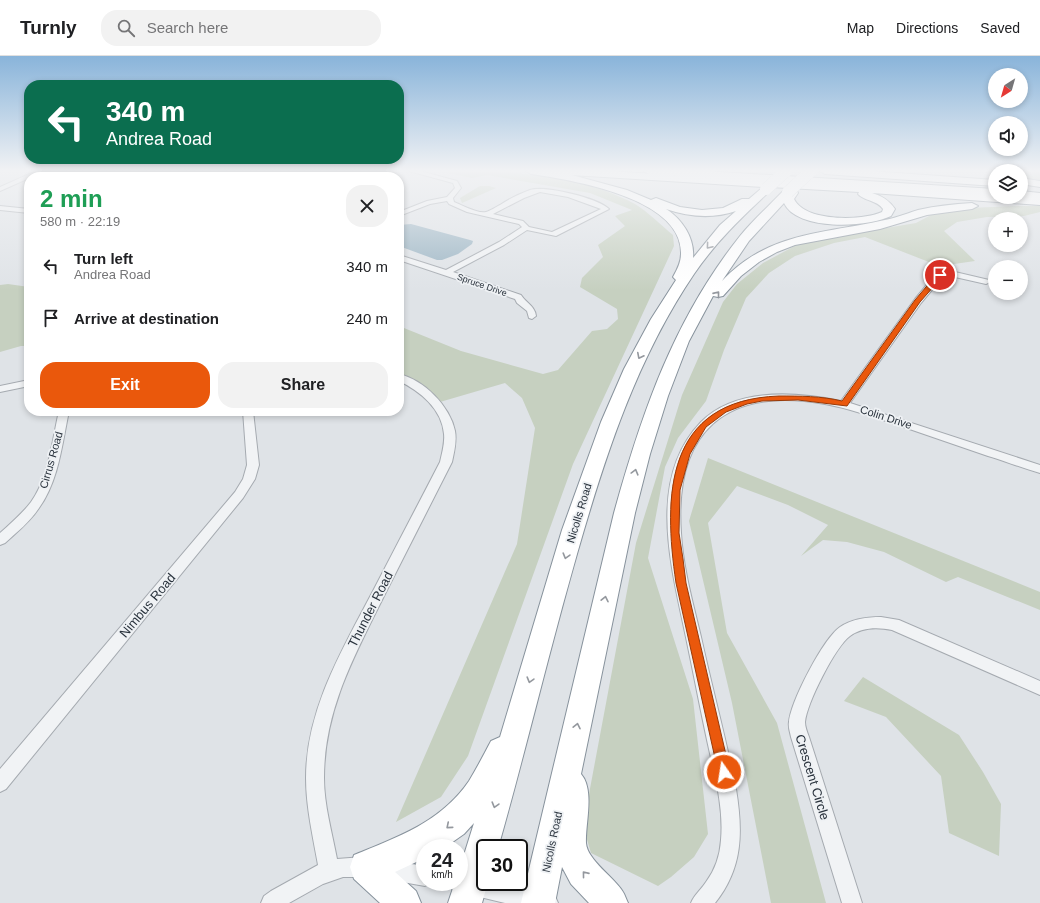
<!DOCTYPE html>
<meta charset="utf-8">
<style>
body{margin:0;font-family:Helvetica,sans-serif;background:#f2f2f2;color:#202124;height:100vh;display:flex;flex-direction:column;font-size:15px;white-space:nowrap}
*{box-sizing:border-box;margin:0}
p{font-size:13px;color:#757577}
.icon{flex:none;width:22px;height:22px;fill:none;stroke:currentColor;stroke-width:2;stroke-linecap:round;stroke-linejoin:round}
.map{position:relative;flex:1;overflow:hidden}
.panel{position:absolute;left:24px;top:116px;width:380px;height:244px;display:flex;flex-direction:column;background:#fff;border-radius:16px;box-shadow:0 2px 6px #0003}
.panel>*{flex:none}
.hud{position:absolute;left:24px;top:24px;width:380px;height:84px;border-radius:16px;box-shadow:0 2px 6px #0003;background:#0b6e4f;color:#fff;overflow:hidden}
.needle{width:26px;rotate:217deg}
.buttons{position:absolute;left:988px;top:12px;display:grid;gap:8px}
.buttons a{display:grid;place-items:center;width:40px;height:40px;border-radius:50%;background:#fff;box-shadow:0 2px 6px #0003;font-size:20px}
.speed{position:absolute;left:416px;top:783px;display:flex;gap:8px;font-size:20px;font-weight:700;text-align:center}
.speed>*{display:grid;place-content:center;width:52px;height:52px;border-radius:50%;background:#fff;box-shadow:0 2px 6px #0003;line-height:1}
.speed small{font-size:10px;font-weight:400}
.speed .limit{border:2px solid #111;border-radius:6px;background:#fff;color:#111}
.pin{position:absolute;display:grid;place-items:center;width:34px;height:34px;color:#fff;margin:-17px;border:2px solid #fff;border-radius:50%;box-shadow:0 1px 4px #0007}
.me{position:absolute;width:44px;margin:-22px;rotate:347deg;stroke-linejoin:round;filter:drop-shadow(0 0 3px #0008)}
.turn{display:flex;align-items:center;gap:14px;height:84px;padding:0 16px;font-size:18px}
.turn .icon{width:52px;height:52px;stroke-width:2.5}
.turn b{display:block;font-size:28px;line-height:34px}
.round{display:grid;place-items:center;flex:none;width:42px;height:42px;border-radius:16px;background:#f2f2f2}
.overview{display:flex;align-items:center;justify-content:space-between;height:68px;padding:0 16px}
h1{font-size:24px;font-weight:700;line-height:30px;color:#1e9e55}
.cta{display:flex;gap:8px;margin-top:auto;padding:8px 16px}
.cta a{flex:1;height:46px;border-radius:16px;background:#ea580c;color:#fff;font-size:16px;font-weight:700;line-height:46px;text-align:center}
.cta a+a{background:#f2f2f2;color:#202124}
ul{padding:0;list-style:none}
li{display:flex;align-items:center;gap:12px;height:52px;padding:0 16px}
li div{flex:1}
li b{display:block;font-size:15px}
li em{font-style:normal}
header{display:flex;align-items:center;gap:24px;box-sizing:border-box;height:56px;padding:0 20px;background:#fff;border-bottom:1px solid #e0e0e0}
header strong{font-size:19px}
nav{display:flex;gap:22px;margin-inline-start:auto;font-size:14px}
.search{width:280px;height:36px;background:#f2f2f2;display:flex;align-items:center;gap:10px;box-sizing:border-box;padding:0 14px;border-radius:16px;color:#757577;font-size:15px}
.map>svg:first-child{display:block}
.green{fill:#c6d0c0}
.water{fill:#9cb5c4}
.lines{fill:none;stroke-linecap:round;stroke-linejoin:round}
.minor-casing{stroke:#a5aab0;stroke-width:2}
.trunk-casing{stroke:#87929c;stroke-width:2}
.motorway-casing{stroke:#87929c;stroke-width:2}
.minor{fill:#f1f3f5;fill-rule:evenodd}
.trunk{fill:#fff;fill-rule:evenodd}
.motorway{fill:#fff;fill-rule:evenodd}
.trunk-bridge-casing{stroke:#87929c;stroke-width:12;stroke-linecap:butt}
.trunk-bridge{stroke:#fff;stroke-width:12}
.oneway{stroke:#94989e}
.route{fill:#ea580c;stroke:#983908}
.labels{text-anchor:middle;stroke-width:3.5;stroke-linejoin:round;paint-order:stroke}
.far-street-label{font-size:9px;fill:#29323c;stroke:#eef1f4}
.street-label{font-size:11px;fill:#29323c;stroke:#eef1f4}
.near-street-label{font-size:13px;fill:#29323c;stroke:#eef1f4}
</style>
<header>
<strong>Turnly</strong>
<div class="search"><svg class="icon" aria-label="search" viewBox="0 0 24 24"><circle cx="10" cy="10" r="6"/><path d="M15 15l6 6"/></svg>Search here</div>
<nav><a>Map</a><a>Directions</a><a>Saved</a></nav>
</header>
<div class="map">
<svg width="1040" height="847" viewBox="0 0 1040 847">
<rect width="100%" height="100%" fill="#dfe3e7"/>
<g class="green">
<path d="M438,115C503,115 576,116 635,148C648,156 661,169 673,179L674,190L573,408L468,700L441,741L396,766L517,488L535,372L522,342L505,327L440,346L399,321V270L461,295L543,318L558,314L592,275L607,273L618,263L617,253L580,231L582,222L603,201L598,189L625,170L615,160L632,154L590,137L487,119L472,122Z"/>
<polygon points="1021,115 1040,115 1040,124 1021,121"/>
<polygon points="480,130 489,130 496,132 462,147 460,142"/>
<polygon points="1019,150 1040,150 1040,156 1024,160 987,161 957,166 944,175 975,205 947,209 934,208 865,181 834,187 795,200 769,217 746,242 724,294 706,345 678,382 665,411 648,502 693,643 708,778 694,801 671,821 658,830 591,797 583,770 636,487 682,339 723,246 737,228 763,207 802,186 916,167 931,159 967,152"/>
<polygon points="8,228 29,231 29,290 21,290 0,296 0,229"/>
<polygon points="708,402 1040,536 1040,554 958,521 946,526 884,496 847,486 823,484 801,500 828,469 788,449 737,430 708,467 727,577 777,667 826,847 771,847 732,647 689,465"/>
<polygon points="863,621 959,679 983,716 1001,748 999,800 949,777 941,720 886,661 844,645"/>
</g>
<polygon class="water" points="411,168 470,184 473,185 472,188 458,198 442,204 437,204 399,190 399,169"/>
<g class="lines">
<g class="minor-casing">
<g id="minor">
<polygon points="36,115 45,115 0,135 0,131"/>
<path d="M409,115H420L457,125L461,132L453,142L454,146C462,149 478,158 486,156C490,155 496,151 500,149C509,143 519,138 530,134C545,129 598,142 609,153L556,180L527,174L504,189L453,216L521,239C526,247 535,250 536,260L532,263L529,262L527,255L517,247L515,243L399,204V199L446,214L499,186L522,171L519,168L467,156L449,148L447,145L430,148L399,160V156L427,145L447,141L455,132L453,127ZM540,136L568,141L601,153L552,176L529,171L523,165L493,158L524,142Z"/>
<polygon points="0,150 29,153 29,157 0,154"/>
<path d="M955,216L989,224L990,226L986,228L955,221L941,223L921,247L850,347L1040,409V417C1022,412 1005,405 988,400C956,389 924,378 892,367C870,360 848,352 825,348C725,330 674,376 681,477C683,512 693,547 701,581C712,632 726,682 736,733C743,776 743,812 715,847H691C694,839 701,834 706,826C715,814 720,799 721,784C724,750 714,717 707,684C699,647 692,609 684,572C670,506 648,421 701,366C736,331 797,336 841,345L915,243L935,219L943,217Z"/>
<path d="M399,318C424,324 450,350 455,375C457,386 454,396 452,406C430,449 408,493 386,536C356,597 324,652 324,722C324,749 332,776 337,803L363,801L425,810V826H432L425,830L374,821H343L323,828L289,847H261L264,840L271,835L318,809C313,781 306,751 306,722C306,654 342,594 373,535C395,492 418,449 440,406C442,397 445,387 444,378C442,353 420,335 399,325Z"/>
<polygon points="29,324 29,330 0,336 0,330"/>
<path d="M59,355H69C62,388 59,424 39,452C30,466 17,476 5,487L0,489V477C11,467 22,458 31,446C49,421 52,385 59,355Z"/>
<polygon points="243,355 253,355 259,409 255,423 243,442 6,733 0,736 0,713 235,436 243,423 247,409"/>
<path d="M881,561L899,564L1040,625V639L892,574C878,571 862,571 850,580C835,591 807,647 805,666C805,671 807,676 809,681L862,847H842L791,681C790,676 788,671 789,666C791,645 823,583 840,571C852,563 867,561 881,561Z"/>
<polygon points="459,816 485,822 485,826 502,826 548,837 555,840 558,847 505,847 459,836 452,833 449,826 459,826"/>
</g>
</g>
<g class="trunk-casing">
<g id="trunk">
<path d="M526,115H608L995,139V141L1040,143V149L872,137C882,140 889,144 895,153L891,160C867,172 797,175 784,147L749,185L722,225C767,177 820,178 880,165C893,163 905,158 918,154C936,150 954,148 972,147L978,150L972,153L927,159L880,173L795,189L777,196L759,206L741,220L723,240L718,241L713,240L689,285L668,340L650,398L635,457L581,718C595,734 585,768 586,787C587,804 615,822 623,836C625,839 626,843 628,847H589L571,828L562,811L555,847H521L614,457C642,356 674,263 740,180C753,164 770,149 784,134L788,133L797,135L798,137L794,143C805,166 862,165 882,156L883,153C877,144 864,145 858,138L859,136L770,131L771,133L770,135C742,161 715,187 694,218C637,302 605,400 577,498C549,595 526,694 498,792H485V826H488L482,847H448L455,826H459V815L474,767L464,778L444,792H425V802L395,816L416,835L421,847H380L354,823L350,811L354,799C398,781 441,766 469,725C477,712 484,698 491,685L500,681L562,474L601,366L624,313L651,263L676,224L673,221C677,214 681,206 681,198C683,142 572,124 531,118ZM572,119L763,131L749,143H742L723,152L702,154L680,151L656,142L651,144L627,134ZM666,153C689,161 713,163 736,155L720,169L693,202C695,182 682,163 666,153Z"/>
<polygon points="820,115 870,115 995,124 995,130 825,118"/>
<polygon points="1021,122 1040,125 1040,131 1021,128"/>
</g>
</g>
<g class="motorway-casing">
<g id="motorway">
<polygon points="644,115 704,115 995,133 995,141 649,118"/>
<polygon points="1021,135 1040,137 1040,145 1017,142 1021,141"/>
</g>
</g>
<use href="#minor" class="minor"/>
<use href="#trunk" class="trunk"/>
<use href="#motorway" class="motorway"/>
<g class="trunk-bridge-casing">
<g id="trunk-bridge">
<polyline points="766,133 786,115"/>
<polyline points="788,136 811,115"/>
</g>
</g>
<use href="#trunk-bridge" class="trunk-bridge"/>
</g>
<defs><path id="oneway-chevron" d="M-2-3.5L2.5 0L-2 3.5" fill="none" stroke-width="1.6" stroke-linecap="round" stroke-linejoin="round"/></defs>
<g class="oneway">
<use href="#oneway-chevron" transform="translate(709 190) rotate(130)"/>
<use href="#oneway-chevron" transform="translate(717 238) rotate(-51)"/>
<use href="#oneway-chevron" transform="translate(640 300) rotate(117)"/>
<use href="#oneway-chevron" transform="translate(635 416) rotate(-75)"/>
<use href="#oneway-chevron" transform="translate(566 500) rotate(106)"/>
<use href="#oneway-chevron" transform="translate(605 543) rotate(-78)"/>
<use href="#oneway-chevron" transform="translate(530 624) rotate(106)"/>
<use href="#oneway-chevron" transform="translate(577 670) rotate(-78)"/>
<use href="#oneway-chevron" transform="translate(495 749) rotate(106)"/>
<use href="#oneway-chevron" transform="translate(449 770) rotate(140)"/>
<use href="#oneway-chevron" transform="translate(585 818) rotate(-129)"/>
</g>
<linearGradient id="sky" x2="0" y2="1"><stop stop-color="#89b4da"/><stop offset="0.49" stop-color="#f1f2f4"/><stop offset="1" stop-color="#f1f2f4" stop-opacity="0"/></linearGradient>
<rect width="1040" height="234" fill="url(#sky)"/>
<path class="route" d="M940,217L943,219L942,221L920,246L847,350L798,344L762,345L747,348L726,356L706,371L690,398L680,434L679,477L683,503L686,527L730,716L728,720L724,722L719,720L676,527C663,439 665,344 779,340C800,340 821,340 842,345L915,244L937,218Z"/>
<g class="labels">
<g class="far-street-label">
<text transform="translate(482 229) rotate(19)" y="3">Spruce Drive</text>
</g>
<g class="street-label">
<text transform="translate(886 361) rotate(18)" y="4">Colin Drive</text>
<text transform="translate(51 404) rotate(-74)" y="4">Cirrus Road</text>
<text transform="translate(579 457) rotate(-73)" y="4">Nicolls Road</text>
<text transform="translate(552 786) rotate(-78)" y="4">Nicolls Road</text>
</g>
<g class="near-street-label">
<text transform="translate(147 549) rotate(-50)" y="5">Nimbus Road</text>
<text transform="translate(370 553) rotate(-63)" y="5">Thunder Road</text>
<text transform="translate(813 721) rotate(73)" y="5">Crescent Circle</text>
</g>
</g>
</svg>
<div class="buttons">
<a><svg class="needle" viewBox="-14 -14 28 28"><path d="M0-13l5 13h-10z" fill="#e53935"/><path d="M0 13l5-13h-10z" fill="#757577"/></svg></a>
<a><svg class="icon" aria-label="sound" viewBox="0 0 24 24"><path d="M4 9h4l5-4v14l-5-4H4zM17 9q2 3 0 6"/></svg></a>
<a><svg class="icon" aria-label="layers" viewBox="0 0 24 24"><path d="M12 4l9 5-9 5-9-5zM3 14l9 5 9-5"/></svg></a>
<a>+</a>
<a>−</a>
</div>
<div class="speed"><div>24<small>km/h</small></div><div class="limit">30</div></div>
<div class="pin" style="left:940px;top:219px;background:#d93025"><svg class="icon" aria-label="arrive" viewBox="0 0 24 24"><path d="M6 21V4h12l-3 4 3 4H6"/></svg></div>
<svg class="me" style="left:724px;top:716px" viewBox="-20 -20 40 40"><circle r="17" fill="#ea580c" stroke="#fff" stroke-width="3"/><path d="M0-11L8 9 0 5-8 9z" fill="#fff"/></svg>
<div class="hud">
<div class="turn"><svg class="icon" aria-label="left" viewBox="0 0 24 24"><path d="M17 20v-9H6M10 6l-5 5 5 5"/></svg><div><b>340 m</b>Andrea Road</div></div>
</div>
<section class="panel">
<div class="overview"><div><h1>2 min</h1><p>580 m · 22:19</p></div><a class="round"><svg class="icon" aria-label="close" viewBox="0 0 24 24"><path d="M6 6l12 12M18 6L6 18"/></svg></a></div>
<ul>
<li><svg class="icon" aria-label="left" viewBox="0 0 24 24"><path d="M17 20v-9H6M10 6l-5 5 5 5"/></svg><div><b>Turn left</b><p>Andrea Road</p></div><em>340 m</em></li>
<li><svg class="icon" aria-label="arrive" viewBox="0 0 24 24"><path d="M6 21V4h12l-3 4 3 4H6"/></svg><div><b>Arrive at destination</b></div><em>240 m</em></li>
</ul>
<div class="cta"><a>Exit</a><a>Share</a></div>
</section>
</div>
